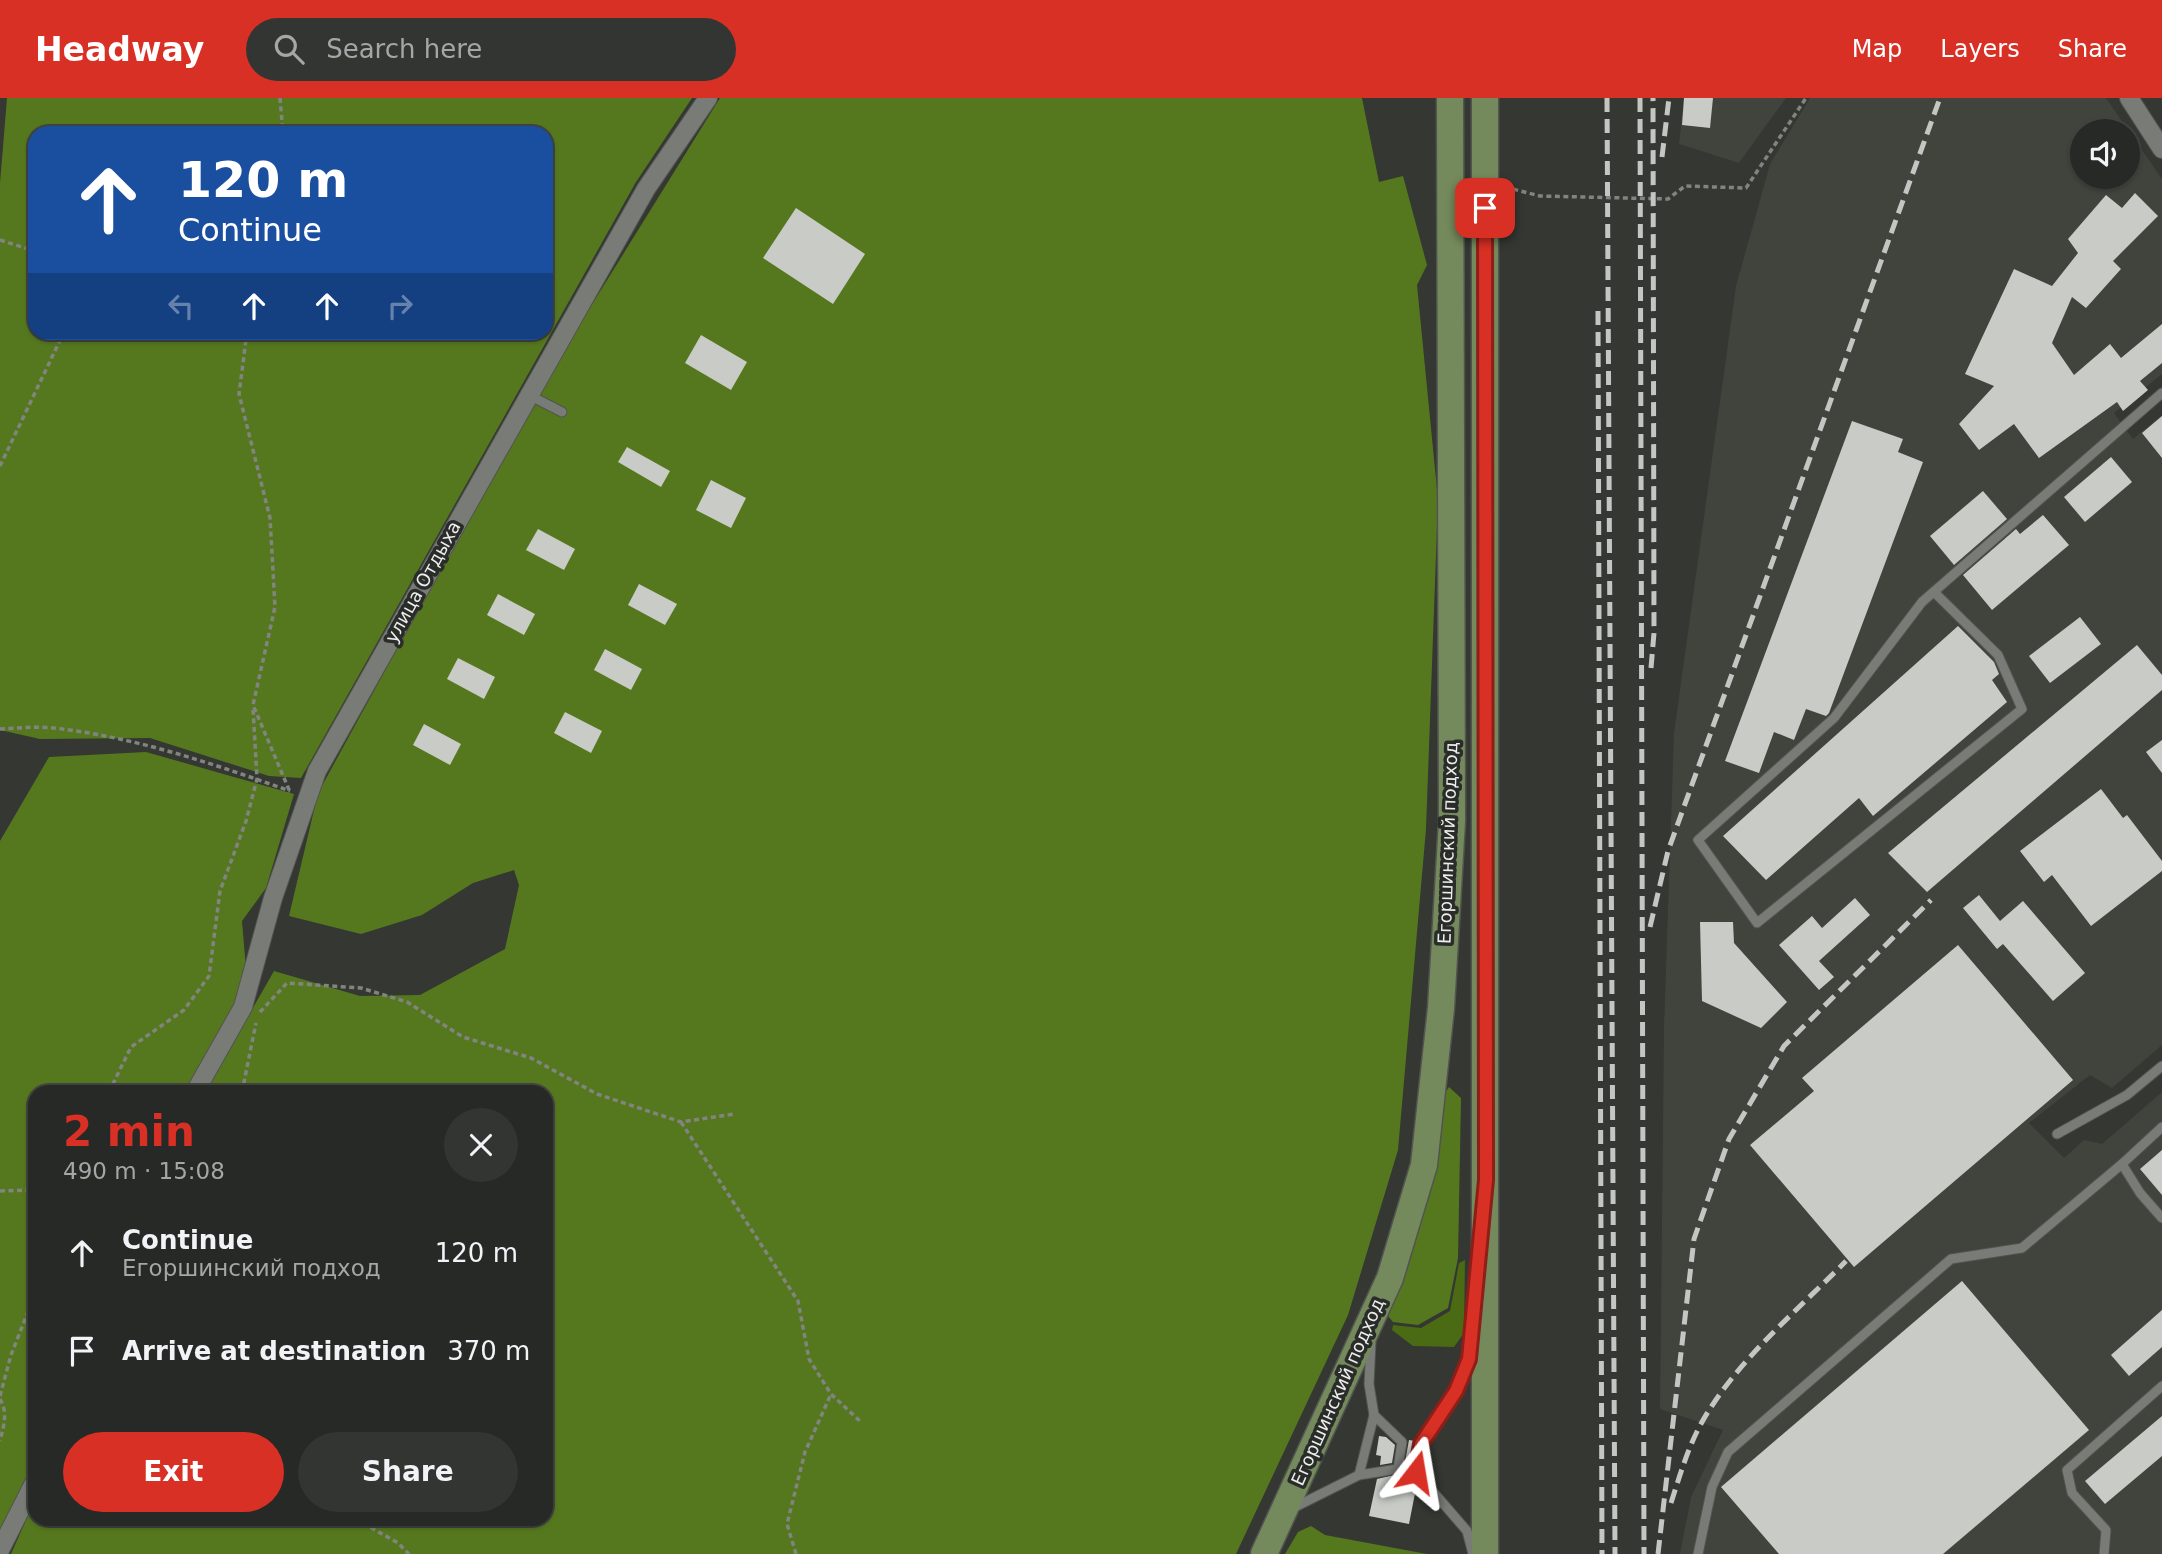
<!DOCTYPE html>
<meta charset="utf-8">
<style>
body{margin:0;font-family:"DejaVu Sans",sans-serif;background:#333532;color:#f1f3f6;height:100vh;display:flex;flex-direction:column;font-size:26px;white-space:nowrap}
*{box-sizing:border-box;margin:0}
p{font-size:23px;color:#a4a6a7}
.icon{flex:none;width:38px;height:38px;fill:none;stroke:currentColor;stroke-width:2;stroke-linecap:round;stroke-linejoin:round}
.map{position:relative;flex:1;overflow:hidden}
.details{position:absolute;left:28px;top:987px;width:525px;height:441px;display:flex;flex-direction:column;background:#272926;border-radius:21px;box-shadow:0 2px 5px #0004,0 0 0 2px #434543}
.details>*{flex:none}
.banner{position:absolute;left:28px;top:28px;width:525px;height:214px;border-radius:21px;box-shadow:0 2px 5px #0004,0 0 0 2px #434543;background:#1a4fa0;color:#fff;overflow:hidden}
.fabs{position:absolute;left:2070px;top:21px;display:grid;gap:14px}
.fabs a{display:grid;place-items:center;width:70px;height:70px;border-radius:50%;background:#272926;box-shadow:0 2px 5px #0004,0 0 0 2px #434543;font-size:35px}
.pin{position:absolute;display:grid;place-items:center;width:60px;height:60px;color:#fff;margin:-30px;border-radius:14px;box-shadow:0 4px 10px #0006}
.me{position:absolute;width:77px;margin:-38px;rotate:14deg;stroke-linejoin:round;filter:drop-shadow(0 0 5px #0008)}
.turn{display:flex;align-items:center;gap:24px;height:147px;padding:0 35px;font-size:32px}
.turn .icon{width:91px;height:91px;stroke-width:2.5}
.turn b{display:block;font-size:49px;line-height:60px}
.lanes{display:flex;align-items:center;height:66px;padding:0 35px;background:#0003;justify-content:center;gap:35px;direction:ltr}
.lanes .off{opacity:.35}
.round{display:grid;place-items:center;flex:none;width:74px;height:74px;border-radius:37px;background:#333532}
.head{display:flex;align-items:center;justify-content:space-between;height:119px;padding:0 35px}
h1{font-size:42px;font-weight:800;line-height:52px;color:#d93025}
.primary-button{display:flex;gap:14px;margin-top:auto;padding:14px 35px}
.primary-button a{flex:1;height:80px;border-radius:42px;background:#d93025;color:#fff;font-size:28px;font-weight:800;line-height:80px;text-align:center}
.primary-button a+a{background:#333532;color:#f1f3f6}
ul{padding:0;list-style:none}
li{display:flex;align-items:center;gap:21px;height:98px;padding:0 35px}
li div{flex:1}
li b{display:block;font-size:26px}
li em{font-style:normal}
header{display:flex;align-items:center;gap:42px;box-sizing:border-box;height:98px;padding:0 35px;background:#d93025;color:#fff}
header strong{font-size:33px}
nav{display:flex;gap:38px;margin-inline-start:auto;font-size:24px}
.search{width:490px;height:63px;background:#333532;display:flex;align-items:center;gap:18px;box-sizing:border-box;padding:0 24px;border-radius:38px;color:#a4a6a7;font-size:26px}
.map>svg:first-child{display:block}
.built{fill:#40443c;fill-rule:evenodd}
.green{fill:#4a6a14}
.forest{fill:#55781f;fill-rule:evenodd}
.building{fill:#c8cbc6}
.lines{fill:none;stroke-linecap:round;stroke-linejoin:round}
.service-casing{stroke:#525450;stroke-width:11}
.minor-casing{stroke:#525450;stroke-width:20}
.primary-casing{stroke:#525450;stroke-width:29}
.path{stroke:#828480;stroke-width:3.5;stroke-dasharray:5 3.5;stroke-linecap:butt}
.service{stroke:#797b77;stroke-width:9}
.minor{stroke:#797b77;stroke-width:18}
.primary{stroke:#758a5c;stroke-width:26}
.rail{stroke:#c4c6c3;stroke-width:5;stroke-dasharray:14 7;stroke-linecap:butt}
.route-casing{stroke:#8d1f18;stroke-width:18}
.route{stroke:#d93025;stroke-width:12}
.labels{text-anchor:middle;stroke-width:7;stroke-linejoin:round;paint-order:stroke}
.street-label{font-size:18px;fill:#eceeeb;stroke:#2a2c29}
</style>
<header>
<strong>Headway</strong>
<div class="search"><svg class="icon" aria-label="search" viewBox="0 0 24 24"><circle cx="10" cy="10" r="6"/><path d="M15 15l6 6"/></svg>Search here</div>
<nav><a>Map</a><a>Layers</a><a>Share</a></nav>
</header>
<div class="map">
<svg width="2162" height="1456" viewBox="0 0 2162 1456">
<rect width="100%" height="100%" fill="#343732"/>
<g class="built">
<polygon points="1684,0 1786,0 1739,65 1679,46"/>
<path d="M1810,0H2106L2162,81V276L2114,315L2133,341L2162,317V947L2112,990L2090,977L2029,1025L2064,1060L2084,1042L2102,1046L2162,994V1456H1680L1691,1399L1723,1332L1660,1311L1664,930L1674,635L1736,188L1770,66ZM2082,33H2128V79H2082Z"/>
</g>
<polygon class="green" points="1465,1162 1464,1235 1454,1249 1413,1248 1392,1232 1393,1227 1421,1230 1450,1213 1459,1165"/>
<g class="forest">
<path d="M7,0H692L636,84L301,680L269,678L150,640L40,641L0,632V85ZM546,35V234H35V35Z"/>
<polygon points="720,0 1362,0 1379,84 1403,78 1427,167 1417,187 1438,402 1426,731 1398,1052 1348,1217 1236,1456 11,1456 35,1402 35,1421 546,1421 546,994 205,994 274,873 360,898 420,897 505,851 519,787 514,772 473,785 422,817 361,836 289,818 318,695 537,295"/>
<polygon points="146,654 294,696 266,790 242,823 247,883 187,994 35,994 35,1296 27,1313 29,1379 0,1432 0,743 49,659"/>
<polygon points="1449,989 1461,1000 1458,1160 1448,1210 1418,1227 1393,1224 1388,1218 1412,1143 1440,1002"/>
<polygon points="1311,1428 1325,1437 1427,1456 1285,1456 1298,1434"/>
</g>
<g class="building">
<polygon points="1684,0 1713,0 1710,30 1682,27"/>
<polygon points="2135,95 2158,118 2113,163 2121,171 2086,210 2072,199 2052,245 2074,277 2110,246 2121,260 2162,226 2162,265 2140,283 2148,292 2123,313 2117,304 2039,360 2014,326 1979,352 1959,326 1994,288 1965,276 2014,171 2052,188 2078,155 2068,141 2106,97 2122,110"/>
<polygon points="796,110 865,156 833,206 763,160"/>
<polygon points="701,237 747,264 731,292 685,265"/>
<polygon points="2162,318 2162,360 2142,335"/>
<polygon points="1852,323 1903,341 1898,354 1923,364 1829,615 1826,618 1806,611 1794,642 1774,634 1759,675 1725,663"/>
<polygon points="627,349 670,373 661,389 618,364"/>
<polygon points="2111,359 2132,384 2085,424 2064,399"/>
<polygon points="711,382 746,400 731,430 696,412"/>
<polygon points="1983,393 2007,421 1954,467 1930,438"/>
<polygon points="2043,417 2069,447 1992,512 1963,477 2016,431 2020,436"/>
<polygon points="538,431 575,451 564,472 526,452"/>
<polygon points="639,486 677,506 665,527 628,507"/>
<polygon points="498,496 535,516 524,537 487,517"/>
<polygon points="2080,519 2101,546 2050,585 2029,558"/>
<polygon points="1958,528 1994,564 1999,576 1992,582 2007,604 1873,718 1859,700 1766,782 1723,738"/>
<polygon points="2137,547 2162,577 2162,592 1927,794 1888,755"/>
<polygon points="605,551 642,571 631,592 594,572"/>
<polygon points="458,560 495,579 484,601 447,581"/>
<polygon points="565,614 602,633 591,655 554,635"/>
<polygon points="424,626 461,646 450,667 413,647"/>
<polygon points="2162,642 2162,675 2146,654"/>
<polygon points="2101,691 2123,720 2127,717 2162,763 2162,773 2091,828 2052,777 2044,784 2020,753"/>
<polygon points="1979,797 2000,823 2023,803 2085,875 2053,903 2003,846 1997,851 1963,810"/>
<polygon points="1855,800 1870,817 1819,863 1834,879 1819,892 1779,847 1812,818 1822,830"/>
<polygon points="1700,824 1733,824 1734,845 1787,904 1761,930 1702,903"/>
<polygon points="1958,847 2073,982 1854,1169 1750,1047 1814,993 1802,980"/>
<polygon points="2162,1052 2162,1097 2140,1071"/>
<polygon points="1962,1183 2089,1332 1943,1456 1779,1456 1721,1389"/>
<polygon points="2162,1212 2162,1249 2129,1278 2111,1257"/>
<polygon points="2162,1318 2162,1358 2105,1406 2085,1383"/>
<polygon points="1379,1338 1386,1339 1395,1347 1392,1365 1380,1367 1381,1358 1376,1357"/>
<polygon points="1409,1342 1415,1343 1409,1375 1417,1385 1409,1426 1369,1418 1377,1381 1403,1375"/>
</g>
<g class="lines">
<g class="service-casing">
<g id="service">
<polyline points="529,297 562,314"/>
<polyline points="1934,494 1998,557 2022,611 1757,825 1698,742 1834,620 1922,504 2162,295"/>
<polyline points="2162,1029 2122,1066 2140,1095 2162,1120"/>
<polyline points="2057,1036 2127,997 2162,968"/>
<polyline points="1359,1377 1374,1317"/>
<polyline points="1293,1410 1359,1377 1398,1371 1402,1344 1374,1317 1369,1286 1371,1245"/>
<polyline points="1473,1456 1467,1433 1416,1374 1421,1346 1463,1280 1473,1232"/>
<polyline points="1698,1456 1712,1389 1728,1354 1951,1161 2022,1150 2122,1066"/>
<polyline points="2104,1456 2106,1432 2072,1395 2067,1372 2162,1288"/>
</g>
</g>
<g class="minor-casing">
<g id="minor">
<polyline points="2129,0 2162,51"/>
<polyline points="195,994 243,909 273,800 317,673 646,91 708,0"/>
<polyline points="0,1452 35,1383"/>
</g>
</g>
<g class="primary-casing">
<g id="primary">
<polyline points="1485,0 1485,1456"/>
<polyline points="1264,1456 1390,1180 1424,1067 1441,910 1452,723 1450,0"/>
</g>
</g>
<g class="path">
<polyline points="280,0 283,35"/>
<polyline points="1505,89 1540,98 1668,101 1685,88 1746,90 1806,0"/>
<polyline points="0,142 35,153"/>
<polyline points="247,234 239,296 270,420 275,509 253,607 290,694"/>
<polyline points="0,368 64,234"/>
<path d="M0,631C18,630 37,628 54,630C135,639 214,666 290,693"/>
<polyline points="260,914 287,885 361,890 407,904 463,939 531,960 597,996 681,1024 734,1016"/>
<polyline points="109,994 131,949 184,912 209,878 220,793 246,723 257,681 253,610"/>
<polyline points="242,994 256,925"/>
<polyline points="681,1024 798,1203 809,1261 831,1296 862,1325"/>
<polyline points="0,1093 35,1092"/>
<polyline points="0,1298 11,1257 35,1196"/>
<path d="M0,1301C8,1315 4,1327 0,1343"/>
<polyline points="32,1366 35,1323"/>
<polyline points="356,1421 398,1445 409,1456"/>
<polyline points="796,1456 787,1426 805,1354 831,1296"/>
</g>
<use href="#service" class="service"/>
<use href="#minor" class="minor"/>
<use href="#primary" class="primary"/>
<g class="rail">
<polyline points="1607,0 1615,1456"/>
<polyline points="1640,0 1644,1456"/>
<polyline points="1662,59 1669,0"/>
<polyline points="1598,213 1602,1456"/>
<polyline points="1651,570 1654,535 1653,0"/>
<polyline points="1650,829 1668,753 1940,0"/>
<path d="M1671,1405C1680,1377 1688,1349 1702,1324C1737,1262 1797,1213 1846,1163"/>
<polyline points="1658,1456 1694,1141 1729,1041 1784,948 1931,802"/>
</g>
</g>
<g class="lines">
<g class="route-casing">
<polyline id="route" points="1416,1374 1421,1346 1456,1293 1469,1261 1486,1082 1485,110"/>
</g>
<use href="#route" class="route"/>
</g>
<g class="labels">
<g class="street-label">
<text transform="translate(423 484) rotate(-61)" y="6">улица Отдыха</text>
<text transform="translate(1448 745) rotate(-88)" y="6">Егоршинский подход</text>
<text transform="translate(1338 1294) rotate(-66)" y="6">Егоршинский подход</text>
</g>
</g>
</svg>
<div class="fabs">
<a><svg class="icon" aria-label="sound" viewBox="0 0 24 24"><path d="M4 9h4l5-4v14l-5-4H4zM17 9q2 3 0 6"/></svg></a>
</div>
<div class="pin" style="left:1485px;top:110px;background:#d93025"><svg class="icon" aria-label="arrive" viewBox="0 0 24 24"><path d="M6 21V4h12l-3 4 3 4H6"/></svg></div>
<svg class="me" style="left:1416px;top:1374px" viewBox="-20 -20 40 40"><path d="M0-17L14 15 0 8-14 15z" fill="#d93025" stroke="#fff" stroke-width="4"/></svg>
<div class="banner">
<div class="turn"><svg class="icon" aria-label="ahead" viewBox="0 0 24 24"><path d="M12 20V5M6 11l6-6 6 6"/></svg><div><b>120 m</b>Continue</div></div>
<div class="lanes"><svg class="icon off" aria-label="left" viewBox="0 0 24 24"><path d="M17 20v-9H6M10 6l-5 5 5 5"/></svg><svg class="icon" aria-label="ahead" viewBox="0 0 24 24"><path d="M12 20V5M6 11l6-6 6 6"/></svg><svg class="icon" aria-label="ahead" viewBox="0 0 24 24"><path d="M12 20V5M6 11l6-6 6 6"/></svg><svg class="icon off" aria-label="right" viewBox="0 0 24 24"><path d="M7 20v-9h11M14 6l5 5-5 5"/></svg></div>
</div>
<section class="details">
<div class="head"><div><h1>2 min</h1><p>490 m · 15:08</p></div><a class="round"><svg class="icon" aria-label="close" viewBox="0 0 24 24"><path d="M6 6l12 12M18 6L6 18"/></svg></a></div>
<ul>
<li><svg class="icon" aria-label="ahead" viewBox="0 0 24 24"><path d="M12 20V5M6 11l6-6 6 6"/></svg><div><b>Continue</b><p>Егоршинский подход</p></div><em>120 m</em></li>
<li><svg class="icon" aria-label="arrive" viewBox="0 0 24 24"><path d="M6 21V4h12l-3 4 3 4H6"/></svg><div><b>Arrive at destination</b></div><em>370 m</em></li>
</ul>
<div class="primary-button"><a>Exit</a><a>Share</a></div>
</section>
</div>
